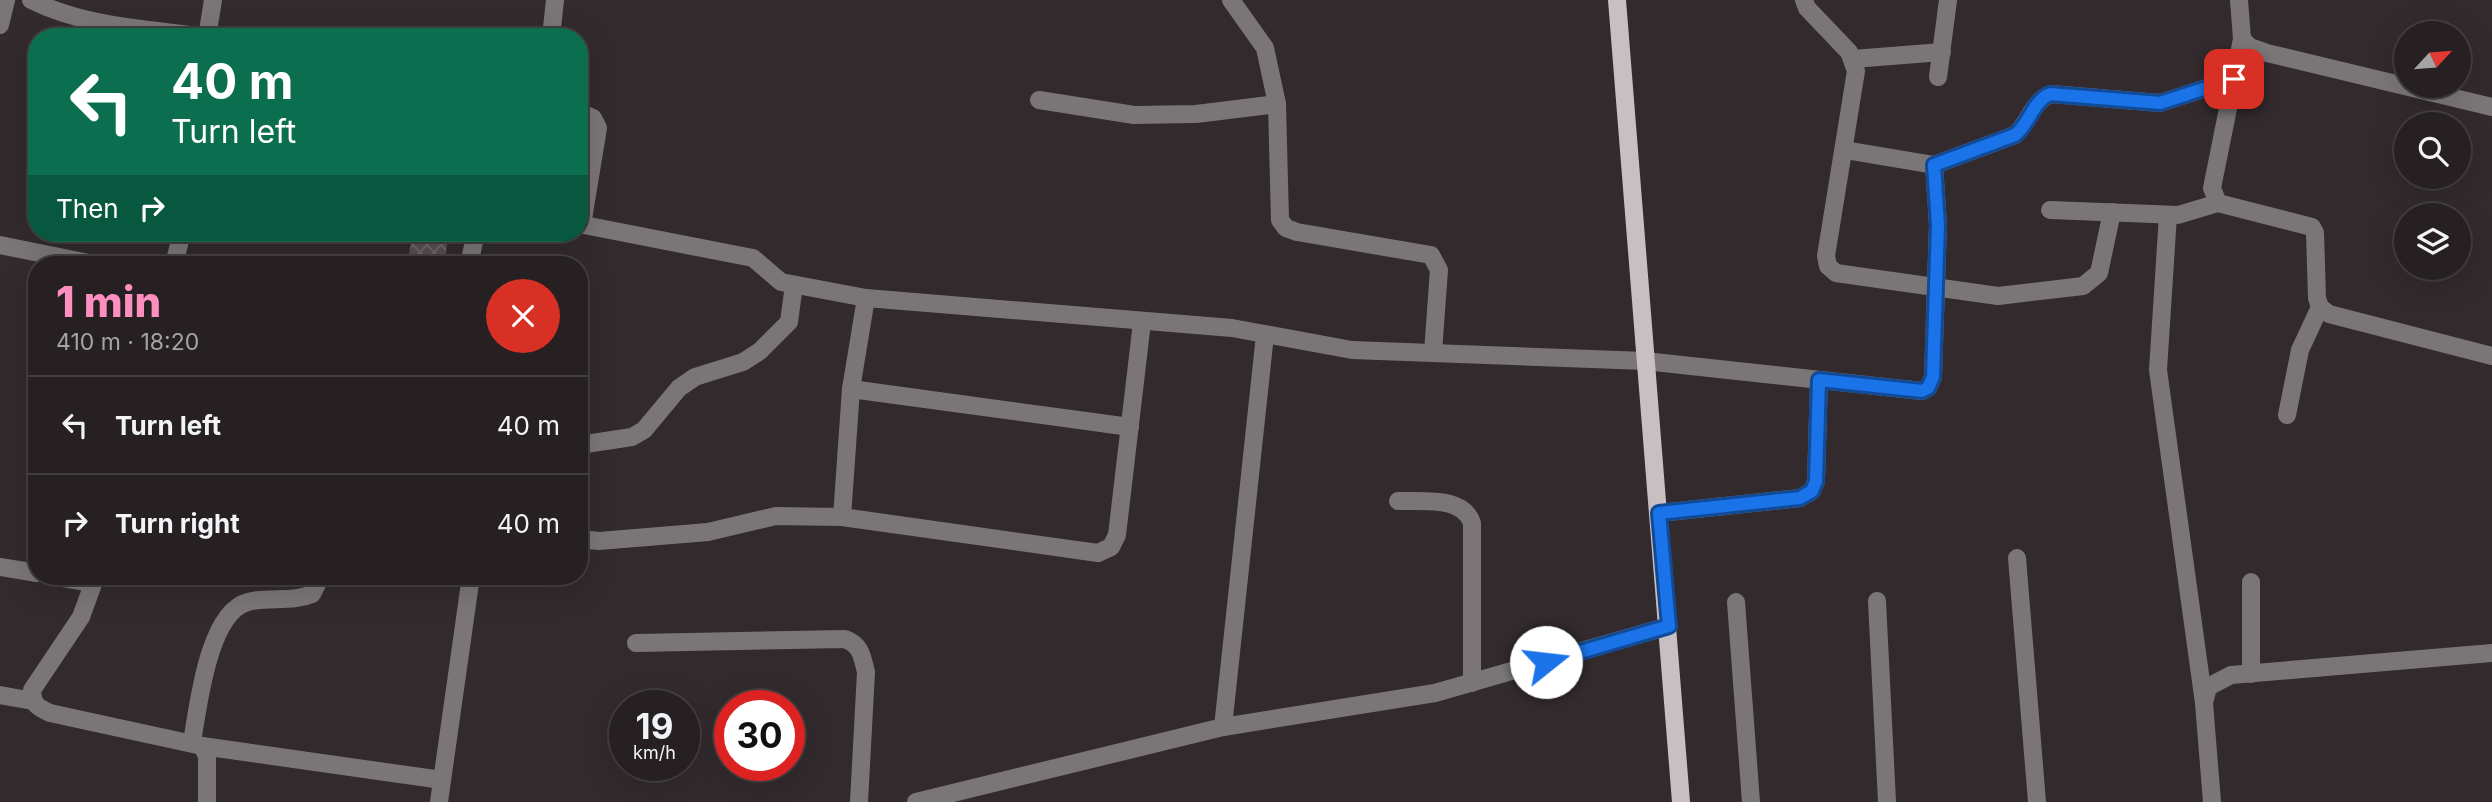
<!DOCTYPE html>
<meta charset="utf-8">
<style>
body{margin:0;font-family:Inter,sans-serif;background:#2e282a;color:#f1f3f6;height:100vh;display:flex;flex-direction:column;font-size:26px;white-space:nowrap}
*{box-sizing:border-box;margin:0}
p{font-size:23px;color:#a4a3a5}
.icon{flex:none;width:38px;height:38px;fill:none;stroke:currentColor;stroke-width:2;stroke-linecap:round;stroke-linejoin:round}
.map{position:relative;flex:1;overflow:hidden}
.side{position:absolute;left:28px;top:256px;width:560px;height:329px;display:flex;flex-direction:column;background:#262022;border-radius:28px;box-shadow:0 7px 28px #0002,0 0 0 2px #423e40}
.side>*{flex:none}
.top-card{position:absolute;left:28px;top:28px;width:560px;height:214px;border-radius:28px;box-shadow:0 7px 28px #0002,0 0 0 2px #423e40;background:#0b6e4f;color:#fff;overflow:hidden}
.needle{width:46px;rotate:64deg}
.controls{position:absolute;left:2394px;top:21px;display:grid;gap:14px}
.controls a{display:grid;place-items:center;width:77px;height:77px;border-radius:50%;background:#262022;box-shadow:0 7px 28px #0002,0 0 0 2px #423e40;font-size:35px}
.speed{position:absolute;left:609px;top:690px;display:flex;gap:14px;font-size:35px;font-weight:700;text-align:center}
.speed>*{display:grid;place-content:center;width:91px;height:91px;border-radius:50%;background:#262022;box-shadow:0 7px 28px #0002,0 0 0 2px #423e40;line-height:1}
.speed small{font-size:18px;font-weight:400}
.speed .limit{border:10px solid #d22;background:#fff;color:#111}
.pin{position:absolute;display:grid;place-items:center;width:60px;height:60px;color:#fff;margin:-30px;border-radius:14px;box-shadow:0 4px 10px #0006}
.me{position:absolute;width:77px;margin:-38px;rotate:74deg;stroke-linejoin:round;filter:drop-shadow(0 0 5px #0008)}
.turn{display:flex;align-items:center;gap:24px;height:147px;padding:0 28px;font-size:32px}
.turn .icon{width:91px;height:91px;stroke-width:2.5}
.turn b{display:block;font-size:49px;line-height:60px}
.then{display:flex;align-items:center;height:66px;padding:0 28px;background:#0003;gap:14px;font-size:26px}
.round{display:grid;place-items:center;flex:none;width:74px;height:74px;border-radius:37px;background:#2e282a}
.overview{display:flex;align-items:center;justify-content:space-between;height:119px;padding:0 28px}
h1{font-size:42px;font-weight:800;line-height:52px;color:#fd8ec0}
ul{padding:0;list-style:none}
li{display:flex;align-items:center;gap:21px;height:98px;padding:0 28px;border-top:2px solid #423e40}
li div{flex:1}
li b{display:block;font-size:26px}
li em{font-style:normal}
.map>svg:first-child{display:block}
.building{fill:url(#building-cross-hatch)}
.lines{fill:none;stroke-linecap:round;stroke-linejoin:round}
.minor{stroke:#7a7677;stroke-width:18}
.major{stroke:#c8bfc2;stroke-width:18}
.route-casing{stroke:#114b97;stroke-width:18}
.route{stroke:#1a73e8;stroke-width:12}
</style>
<div class="map">
<svg width="2492" height="802" viewBox="0 0 2492 802">
<defs>
<pattern id="building-cross-hatch" width="8" height="8" patternUnits="userSpaceOnUse" patternTransform="scale(1.75)"><rect width="8" height="8" fill="#574e51"/><path d="M0 0l8 8M0 8l8-8" fill="none" stroke="#70686a"/></pattern>
</defs>
<rect width="100%" height="100%" fill="#322a2d"/>
<polygon class="building" points="413,233 449,233 444,264 408,259"/>
<g class="lines">
<g class="minor">
<path d="M31,0C85,27 147,29 206,37"/>
<polyline points="1231,0 1265,48 1277,104 1280,220 1286,228 1297,232 1431,255 1439,270 1433,352"/>
<polyline points="1804,0 1807,8 1849,52 1856,71 1826,256 1828,266 1836,273 1998,296 2083,286 2099,273 2112,212"/>
<polyline points="2239,0 2242,39 2250,47 2267,53 2492,107"/>
<polyline points="0,25 6,0"/>
<polyline points="207,37 213,0"/>
<polyline points="551,37 555,0"/>
<polyline points="2242,39 2212,188 2218,203 2312,227 2315,233 2317,298 2320,307 2329,314 2492,356"/>
<polyline points="1853,59 1942,52"/>
<polyline points="1938,77 1948,0"/>
<polyline points="1039,100 1134,115 1196,114 1277,104"/>
<polyline points="579,112 593,118 598,128 582,225"/>
<path d="M1845,150L1934,165L2015,135C2029,123 2033,100 2051,94L2160,103L2234,79"/>
<polyline points="2050,210 2178,215 2218,203"/>
<polyline points="2168,215 2158,370 2204,703"/>
<polyline points="579,224 753,258 781,282 866,298 1232,328 1352,350 1645,361 1922,391 1928,388 1933,377 1938,225 1934,165"/>
<polyline points="0,245 94,264"/>
<polyline points="174,264 182,233"/>
<polyline points="469,264 476,233"/>
<polyline points="851,389 1130,427"/>
<polyline points="2287,415 2300,350 2320,307"/>
<polyline points="579,445 632,437 644,430 679,388 695,377 743,362 760,351 789,322 794,285"/>
<path d="M1398,501C1423,502 1463,496 1472,523V683"/>
<polyline points="1659,513 1800,498 1812,491 1816,481 1819,380"/>
<polyline points="842,517 851,389 866,298"/>
<polyline points="579,539 599,541 708,532 776,516 842,517 1098,553 1111,547 1117,535 1142,322"/>
<polyline points="2017,558 2037,802"/>
<polyline points="0,567 37,573"/>
<polyline points="51,576 93,583"/>
<path d="M96,576L81,617L32,690C33,705 37,707 50,713L202,746L207,756V802"/>
<polyline points="1877,601 1887,802"/>
<polyline points="1736,602 1751,802"/>
<path d="M636,643L845,639C861,645 862,656 866,672L859,802"/>
<polyline points="2251,674 2251,582"/>
<polyline points="0,695 33,701"/>
<polyline points="1223,727 1265,335"/>
<path d="M192,742C198,708 208,612 248,602C269,596 291,603 312,594L321,576"/>
<polyline points="202,746 442,780"/>
<polyline points="439,802 471,576"/>
<polyline points="916,802 1223,727 1435,693 1669,626"/>
<polyline points="2212,802 2204,703 2208,687 2231,675 2492,653"/>
</g>
<polyline class="major" points="1617,0 1681,802"/>
</g>
<g class="lines">
<g class="route-casing">
<path id="route" d="M1546,662L1669,626L1659,513L1800,498L1812,491L1816,481L1819,380L1922,391L1928,388L1933,377L1938,225L1934,165L2015,135C2030,123 2033,101 2050,94L2160,103L2234,79"/>
</g>
<use href="#route" class="route"/>
</g>
</svg>
<div class="controls">
<a><svg class="needle" viewBox="-14 -14 28 28"><path d="M0-13l5 13h-10z" fill="#e53935"/><path d="M0 13l5-13h-10z" fill="#a4a3a5"/></svg></a>
<a><svg class="icon" aria-label="search" viewBox="0 0 24 24"><circle cx="10" cy="10" r="6"/><path d="M15 15l6 6"/></svg></a>
<a><svg class="icon" aria-label="layers" viewBox="0 0 24 24"><path d="M12 4l9 5-9 5-9-5zM3 14l9 5 9-5"/></svg></a>
</div>
<div class="speed"><div>19<small>km/h</small></div><div class="limit">30</div></div>
<div class="pin" style="left:2234px;top:79px;background:#d93025"><svg class="icon" aria-label="arrive" viewBox="0 0 24 24"><path d="M6 21V4h12l-3 4 3 4H6"/></svg></div>
<svg class="me" style="left:1546px;top:662px" viewBox="-20 -20 40 40"><circle r="19" fill="#fff"/><path d="M0-13L10 11 0 6-10 11z" fill="#1a73e8"/></svg>
<div class="top-card">
<div class="turn"><svg class="icon" aria-label="left" viewBox="0 0 24 24"><path d="M17 20v-9H6M10 6l-5 5 5 5"/></svg><div><b>40 m</b>Turn left</div></div>
<div class="then">Then<svg class="icon" aria-label="right" viewBox="0 0 24 24"><path d="M7 20v-9h11M14 6l5 5-5 5"/></svg></div>
</div>
<section class="side">
<div class="overview"><div><h1>1 min</h1><p>410 m · 18:20</p></div><a class="round" style="background:#d93025;color:#fff"><svg class="icon" aria-label="close" viewBox="0 0 24 24"><path d="M6 6l12 12M18 6L6 18"/></svg></a></div>
<ul>
<li><svg class="icon" aria-label="left" viewBox="0 0 24 24"><path d="M17 20v-9H6M10 6l-5 5 5 5"/></svg><div><b>Turn left</b></div><em>40 m</em></li>
<li><svg class="icon" aria-label="right" viewBox="0 0 24 24"><path d="M7 20v-9h11M14 6l5 5-5 5"/></svg><div><b>Turn right</b></div><em>40 m</em></li>
</ul>
</section>
</div>
